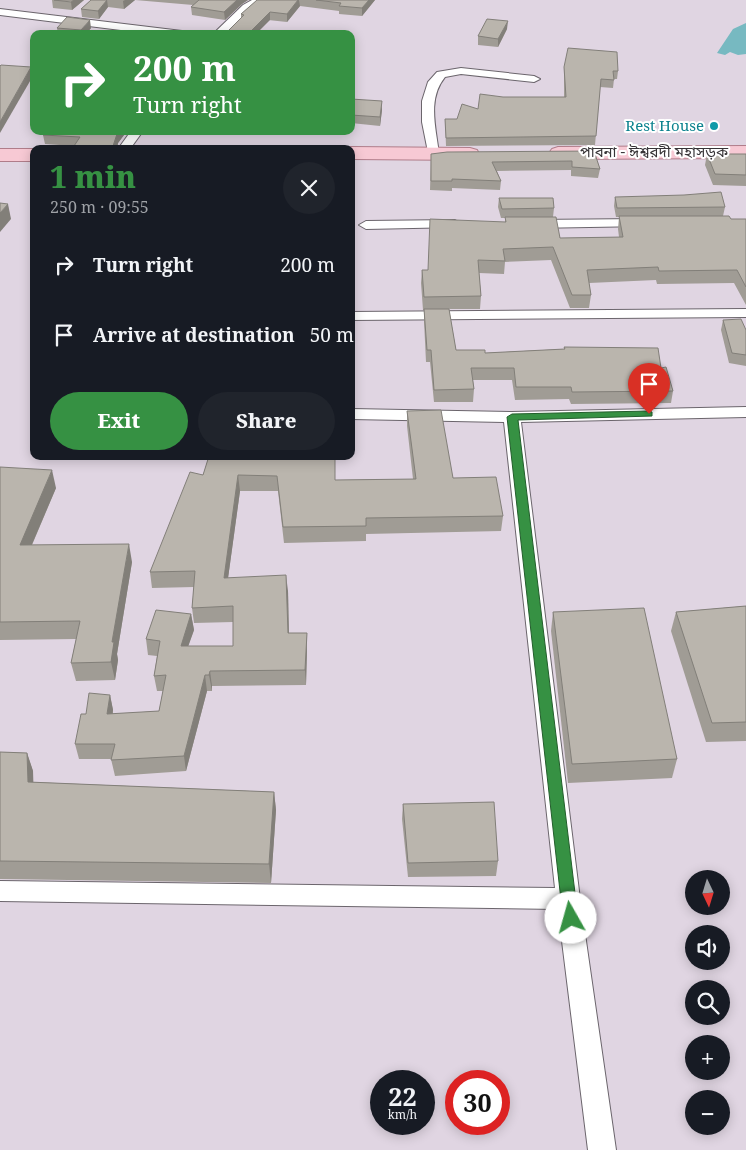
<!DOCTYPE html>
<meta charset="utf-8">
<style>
body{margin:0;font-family:"Noto Serif","Noto Sans Bengali",serif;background:#20242c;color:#f1f3f6;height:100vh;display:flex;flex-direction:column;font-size:19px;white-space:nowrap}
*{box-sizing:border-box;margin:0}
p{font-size:16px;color:#9ea1a6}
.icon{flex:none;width:28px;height:28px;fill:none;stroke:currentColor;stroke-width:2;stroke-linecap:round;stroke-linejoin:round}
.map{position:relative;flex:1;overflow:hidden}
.sheet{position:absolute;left:30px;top:145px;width:325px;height:315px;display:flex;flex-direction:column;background:#171b24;border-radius:10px;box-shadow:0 2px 12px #0003}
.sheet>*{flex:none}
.banner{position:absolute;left:30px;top:30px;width:325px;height:105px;border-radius:10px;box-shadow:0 2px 12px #0003;background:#369143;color:#fff;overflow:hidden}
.needle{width:32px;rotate:176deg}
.controls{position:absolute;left:685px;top:870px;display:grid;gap:10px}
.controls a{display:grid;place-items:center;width:45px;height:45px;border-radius:50%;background:#171b24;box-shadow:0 2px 12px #0003;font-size:25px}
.speed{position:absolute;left:370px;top:1070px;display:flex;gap:10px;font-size:25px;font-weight:700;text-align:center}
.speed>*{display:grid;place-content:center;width:65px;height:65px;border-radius:50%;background:#171b24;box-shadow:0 2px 12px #0003;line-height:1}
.speed small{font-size:12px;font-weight:400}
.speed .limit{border:8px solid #d22;background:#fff;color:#111}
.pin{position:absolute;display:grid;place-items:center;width:42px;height:42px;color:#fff;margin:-51px -21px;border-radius:50% 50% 50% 0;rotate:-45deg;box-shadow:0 0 5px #0007}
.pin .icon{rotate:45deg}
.me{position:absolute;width:55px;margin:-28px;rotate:353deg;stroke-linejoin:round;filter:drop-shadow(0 0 4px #0008)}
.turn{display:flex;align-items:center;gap:18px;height:105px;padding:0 20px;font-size:22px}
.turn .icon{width:65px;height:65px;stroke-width:2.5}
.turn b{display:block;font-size:35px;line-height:42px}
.round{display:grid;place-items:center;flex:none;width:52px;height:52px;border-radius:26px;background:#20242c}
.headline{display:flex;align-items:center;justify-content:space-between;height:85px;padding:0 20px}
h1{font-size:30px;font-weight:800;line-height:38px;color:#369143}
.action{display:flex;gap:10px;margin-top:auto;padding:10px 20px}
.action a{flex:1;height:58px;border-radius:30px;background:#369143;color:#fff;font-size:20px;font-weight:800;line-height:58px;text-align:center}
.action a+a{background:#20242c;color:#f1f3f6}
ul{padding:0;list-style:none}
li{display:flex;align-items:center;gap:15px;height:70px;padding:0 20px}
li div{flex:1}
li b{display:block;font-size:19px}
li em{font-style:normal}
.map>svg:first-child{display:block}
.built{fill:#e0d5e2;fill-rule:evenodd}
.water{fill:#77b9c1}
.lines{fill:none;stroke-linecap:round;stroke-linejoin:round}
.street-casing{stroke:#6b656c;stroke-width:2}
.primary-casing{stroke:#b07d8a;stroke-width:2}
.street{fill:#fff;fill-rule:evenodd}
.primary{fill:#f7c9d4;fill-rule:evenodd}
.wall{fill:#a09c95}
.shaded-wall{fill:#827f79}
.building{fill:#bab5ad;stroke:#827f79}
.route{fill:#369143;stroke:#235e2c}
.culture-dot{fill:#0f9aa8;stroke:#fff;stroke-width:2}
.labels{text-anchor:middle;stroke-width:4;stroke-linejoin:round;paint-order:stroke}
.far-culture-label{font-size:15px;fill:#0d838f;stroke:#fff;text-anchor:end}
.far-street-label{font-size:15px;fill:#363336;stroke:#fff}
</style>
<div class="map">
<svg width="746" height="1150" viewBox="0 0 746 1150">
<rect width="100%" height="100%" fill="#e8e2e9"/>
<path class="built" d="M0,0H746V1150H0ZM34,34H351V131H34ZM34,149H351V456H34ZM694,879H721V906H694ZM694,934H721V961H694ZM694,989H721V1016H694ZM694,1044H721V1071H694ZM381,1081H424V1124H381ZM456,1081H499V1124H456ZM694,1099H721V1126H694Z"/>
<polygon class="water" points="746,23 746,54 738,55 730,52 725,55 717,53 733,29"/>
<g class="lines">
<g class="street-casing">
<g id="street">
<polygon points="252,0 264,0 225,34 213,34 243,5"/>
<polygon points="0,9 182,31 187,34 153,34 0,15"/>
<path d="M461,68L534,76L540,79L534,82L461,74L445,77C427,99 436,128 439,154L433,158L429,157L422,122V101L428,82L437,72Z"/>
<polygon points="131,131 143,131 130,149 118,149"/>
<polygon points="642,219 649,223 647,226 532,228 525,224 532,220"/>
<polygon points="455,220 462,224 460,227 366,229 359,225 366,221"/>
<polygon points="746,309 746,317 351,320 351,312"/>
<polygon points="746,407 746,417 521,422 580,899 616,1150 588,1150 558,909 0,901 0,881 555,888 504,422 351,419 351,409 512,412"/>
</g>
</g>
<g class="primary-casing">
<g id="primary">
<polygon points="746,146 746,158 558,159 552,157 549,153 552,149 558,147"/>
<polygon points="351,147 470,148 477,150 479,154 477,158 470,160 351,159 351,149 346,149"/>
<rect x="0" y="149" width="34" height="12"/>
</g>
</g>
<use href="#street" class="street"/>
<use href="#primary" class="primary"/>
</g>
<g class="wall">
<polygon points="52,0 84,0 72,10 53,8"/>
<polygon points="91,0 248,0 242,4 225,20 192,15 191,7 193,5 135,0 124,9 108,7 99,19 82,17 81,9"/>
<polygon points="257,0 375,0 362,16 339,14 339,11 300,6 287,22 241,17 241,14"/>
<polygon points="57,28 91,28 86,34 58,34"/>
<polygon points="507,29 498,47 478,45 478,36"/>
<polygon points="564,67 618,71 617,79 614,79 613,88 600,87 595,145 446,146 445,119 457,119 503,97 564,97"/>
<polygon points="351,99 382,110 380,126 351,123"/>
<polygon points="46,131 127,131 118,143 117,149 72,149 74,146 45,144 43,135"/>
<polygon points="594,151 600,169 598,178 571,176 571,170 497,171 501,181 500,190 452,188 452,191 430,190 431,154"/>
<polygon points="707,154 746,154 746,186 713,185 705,165"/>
<polygon points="615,197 725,207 723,216 731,219 746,219 746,305 734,283 657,284 656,280 589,283 591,295 589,308 570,308 551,260 505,262 504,274 479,273 481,296 480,309 449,309 456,350 485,353 564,349 564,347 661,368 673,391 671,403 571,404 569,399 515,400 512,380 473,380 474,389 473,402 434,402 430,362 426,362 424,321 424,310 423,310 421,283 422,270 428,270 505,222 505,218 501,218 498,207 499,198 554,208 553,217 560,238 619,237 618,229 619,217 616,217 614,206"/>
<polygon points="723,320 746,330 746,366 729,363 721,330"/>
<polygon points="407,411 453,478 503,516 501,531 366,534 366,541 284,543 278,491 240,491 228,578 288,591 289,633 307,633 307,648 306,685 212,686 212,691 207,691 186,771 115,776 111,759 79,759 75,744 86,714 110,695 113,710 113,714 159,711 163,691 157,691 154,676 157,656 148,655 146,639 191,614 194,630 188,646 233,646 233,622 194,623 192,608 194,587 152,588 150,572 203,475 209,456 335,480 413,479 407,426"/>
<polygon points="0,467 56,488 32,545 132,562 117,654 118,660 115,680 76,681 71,663 76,639 0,640"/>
<polygon points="746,606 746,741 706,742 671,631 676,612"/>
<polygon points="553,612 677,759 672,778 568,783 551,631"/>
<polygon points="0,752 27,753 33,771 33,782 274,792 276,810 271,883 0,879"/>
<polygon points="403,804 498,861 496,876 408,877 402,819"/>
</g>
<g class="shaded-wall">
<polygon points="74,0 84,0 72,10 71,2"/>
<polygon points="107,0 108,7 99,19 98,11"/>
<polygon points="125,0 135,0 124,9 123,1"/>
<polygon points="237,0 248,0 242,4 225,20 224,12"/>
<polygon points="298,0 299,0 300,6 287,22 287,14"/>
<polygon points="369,0 375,0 362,16 362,8"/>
<polygon points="270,12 270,20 256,34 248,34"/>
<polygon points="90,20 91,28 86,34 82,34 81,30"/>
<polygon points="508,21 507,29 498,47 498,39"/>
<polygon points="31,67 33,76 0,133 0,122"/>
<polygon points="382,101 382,110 380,126 380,117"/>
<polygon points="119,131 127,131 118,143 117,149 112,149 117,134"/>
<polygon points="8,204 11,219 0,232 0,213"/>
<polygon points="52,470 56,488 24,563 20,545"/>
<polygon points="238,475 240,491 226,593 224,578"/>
<polygon points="129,544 132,562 117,654 118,660 115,680 111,662 112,642"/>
<polygon points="286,575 288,591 289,648 288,633"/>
<polygon points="191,614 194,630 183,661 181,646"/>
<polygon points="307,633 307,648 306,685 305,670"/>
<polygon points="210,671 212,686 212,691 209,675"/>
<polygon points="205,675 207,691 186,771 184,756"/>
<polygon points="110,695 113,710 110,729 107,714"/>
<polygon points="27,753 33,771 34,801 28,782"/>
<polygon points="274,792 276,810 271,883 269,864"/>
</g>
<g class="building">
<polygon points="54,0 74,0 71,2"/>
<polygon points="91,0 107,0 98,11 81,9"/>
<polygon points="199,0 237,0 224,12 191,7"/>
<polygon points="257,0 298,0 287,14 270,12 248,34 225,34 244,15 241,14"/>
<polygon points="316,0 369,0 362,8 339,6 341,3"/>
<polygon points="67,17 90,20 81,30 57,28"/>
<polygon points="487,19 508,21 498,39 478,36"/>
<polygon points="568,48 617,52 618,71 613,71 614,80 601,79 596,136 446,138 445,119 457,119 462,104 478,109 480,94 503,97 566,97 564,67"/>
<polygon points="1,65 31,67 0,122 0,66"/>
<polygon points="351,99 382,101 380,117 351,115"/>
<polygon points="46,131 119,131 117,134 112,149 72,149 80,137 43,135"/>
<polygon points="594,151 600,169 572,167 572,161 492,162 501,181 452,179 452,181 431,181 431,154 447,152"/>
<polygon points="707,154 746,154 746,175 715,174"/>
<polygon points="721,192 725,207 617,208 615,197 684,195"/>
<polygon points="499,198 553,198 554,208 502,209"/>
<polygon points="0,203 8,204 0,213"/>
<polygon points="619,216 729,216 731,219 746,219 746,287 737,270 659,271 658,267 587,270 591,295 572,295 553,247 503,249 505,261 478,260 481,296 424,297 422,270 428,270 430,219 506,222 505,217 556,217 560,238 623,237"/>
<polygon points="424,309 449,309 456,350 485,350 485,353 565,349 564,347 658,348 661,368 666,367 673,391 572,392 571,387 516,387 514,368 471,368 474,389 434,390 431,350 427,350"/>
<polygon points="741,319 746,330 746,355 732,353 723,320"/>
<polygon points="441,410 453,478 496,477 503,516 366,518 366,526 283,527 277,476 238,475 224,578 286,575 288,633 307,633 305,670 210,671 209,675 205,675 184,756 111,760 115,744 75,744 81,714 86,714 89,693 110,695 107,714 159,711 166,675 154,676 160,641 146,639 156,610 191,614 181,646 233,646 233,606 192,608 195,571 150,572 190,472 203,475 209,456 307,456 335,457 335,480 416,479 407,411"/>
<polygon points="0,467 52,470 20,545 129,544 112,642 114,642 111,662 71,663 80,621 0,622"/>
<polygon points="746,606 746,722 712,723 676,612"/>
<polygon points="644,608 677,759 572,764 553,612"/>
<polygon points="0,752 27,753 28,782 274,792 269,864 0,861"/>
<polygon points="494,802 498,861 408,863 403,804"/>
</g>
<polygon class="route" points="649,411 652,412 652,416 518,420 578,918 576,923 571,925 566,923 563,918 507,417 512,414"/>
<circle class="culture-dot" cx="714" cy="126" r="5"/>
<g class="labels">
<g class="far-culture-label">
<text x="704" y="131">Rest House</text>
</g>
<g class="far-street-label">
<text x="654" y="157">পাবনা - ঈশ্বরদী মহাসড়ক</text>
</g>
</g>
</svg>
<div class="controls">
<a><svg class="needle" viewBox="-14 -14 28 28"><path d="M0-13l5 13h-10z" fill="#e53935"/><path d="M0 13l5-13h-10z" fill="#9ea1a6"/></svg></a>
<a><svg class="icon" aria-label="sound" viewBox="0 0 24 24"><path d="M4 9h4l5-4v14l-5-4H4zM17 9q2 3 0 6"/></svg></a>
<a><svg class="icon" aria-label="search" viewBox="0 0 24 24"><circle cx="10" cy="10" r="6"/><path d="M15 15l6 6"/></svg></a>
<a>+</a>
<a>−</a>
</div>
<div class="speed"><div>22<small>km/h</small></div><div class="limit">30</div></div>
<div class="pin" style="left:649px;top:414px;background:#d93025"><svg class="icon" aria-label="arrive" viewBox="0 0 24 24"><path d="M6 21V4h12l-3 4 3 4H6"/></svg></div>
<svg class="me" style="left:571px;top:918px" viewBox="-20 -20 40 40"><circle r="19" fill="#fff"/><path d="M0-13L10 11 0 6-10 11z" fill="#369143"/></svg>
<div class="banner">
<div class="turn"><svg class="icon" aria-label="right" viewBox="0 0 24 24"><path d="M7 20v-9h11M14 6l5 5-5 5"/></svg><div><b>200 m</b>Turn right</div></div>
</div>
<section class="sheet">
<div class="headline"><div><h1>1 min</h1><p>250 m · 09:55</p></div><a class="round"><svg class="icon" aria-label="close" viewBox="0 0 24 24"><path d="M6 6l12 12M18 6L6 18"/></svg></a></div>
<ul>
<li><svg class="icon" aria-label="right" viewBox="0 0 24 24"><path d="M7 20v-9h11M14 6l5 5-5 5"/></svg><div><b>Turn right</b></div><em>200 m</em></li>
<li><svg class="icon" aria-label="arrive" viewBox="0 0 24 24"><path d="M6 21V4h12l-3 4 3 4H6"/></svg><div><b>Arrive at destination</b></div><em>50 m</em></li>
</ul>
<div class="action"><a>Exit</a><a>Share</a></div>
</section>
</div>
